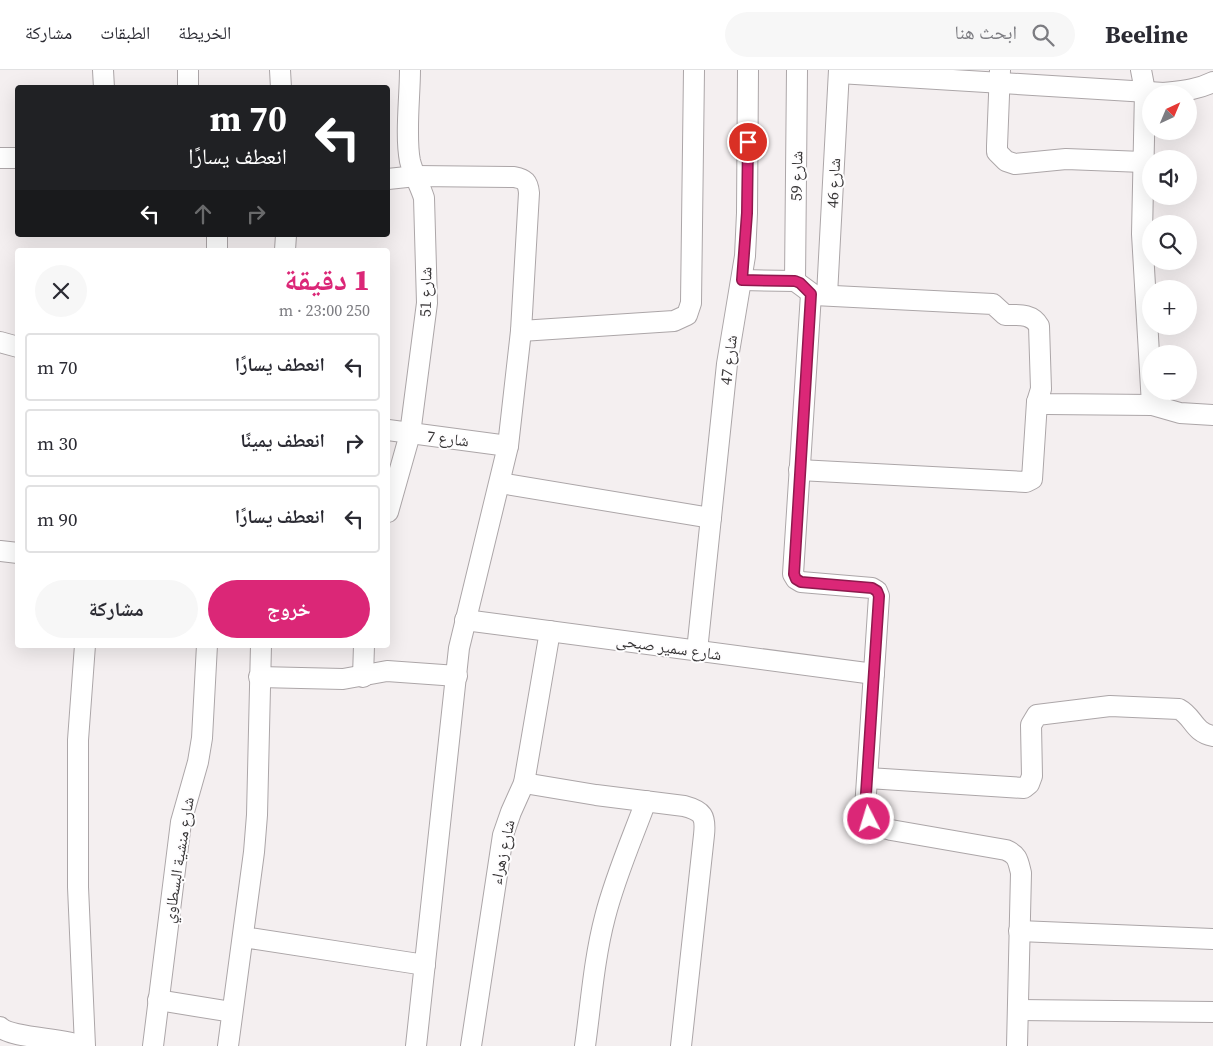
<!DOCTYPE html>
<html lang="ar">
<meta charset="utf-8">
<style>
body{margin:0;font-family:"Source Serif 4","Noto Naskh Arabic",serif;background:#f7f7f7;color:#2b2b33;direction:rtl;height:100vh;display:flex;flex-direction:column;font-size:19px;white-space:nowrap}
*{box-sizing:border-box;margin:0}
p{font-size:16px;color:#7c7c81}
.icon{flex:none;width:28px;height:28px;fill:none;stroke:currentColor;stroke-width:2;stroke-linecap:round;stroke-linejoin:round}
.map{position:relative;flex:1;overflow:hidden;direction:ltr}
.sheet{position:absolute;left:15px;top:178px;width:375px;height:400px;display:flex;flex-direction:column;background:#fff;border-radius:5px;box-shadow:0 5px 20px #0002;direction:rtl}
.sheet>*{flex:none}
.guide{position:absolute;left:15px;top:15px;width:375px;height:152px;border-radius:5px;box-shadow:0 5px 20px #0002;direction:rtl;background:#202124;color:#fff;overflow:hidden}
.needle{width:32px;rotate:44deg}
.buttons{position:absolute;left:1142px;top:15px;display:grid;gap:10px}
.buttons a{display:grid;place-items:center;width:55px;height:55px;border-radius:50%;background:#fff;box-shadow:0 5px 20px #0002;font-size:25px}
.pin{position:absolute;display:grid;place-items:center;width:42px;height:42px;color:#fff;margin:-21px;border:2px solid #fff;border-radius:50%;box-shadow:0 1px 5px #0007}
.me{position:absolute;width:55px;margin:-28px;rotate:355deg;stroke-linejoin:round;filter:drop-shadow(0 0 4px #0008)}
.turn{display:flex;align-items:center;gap:18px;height:105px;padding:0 20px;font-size:22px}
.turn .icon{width:65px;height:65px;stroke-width:2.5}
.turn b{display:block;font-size:35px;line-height:42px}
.lanes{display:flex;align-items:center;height:48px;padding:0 20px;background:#0003;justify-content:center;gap:25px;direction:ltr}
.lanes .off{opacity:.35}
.round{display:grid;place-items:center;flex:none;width:52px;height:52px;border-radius:26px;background:#f7f7f7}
.head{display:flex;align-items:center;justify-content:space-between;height:85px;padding:0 20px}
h1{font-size:30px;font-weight:800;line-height:38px;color:#db2777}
.cta{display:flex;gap:10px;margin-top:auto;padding:10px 20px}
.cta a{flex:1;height:58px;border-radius:30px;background:#db2777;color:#fff;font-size:20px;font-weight:800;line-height:58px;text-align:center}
.cta a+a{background:#f7f7f7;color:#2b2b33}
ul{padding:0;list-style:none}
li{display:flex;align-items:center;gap:15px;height:68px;margin:0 10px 8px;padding:0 10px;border:2px solid #e1e1e2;border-radius:5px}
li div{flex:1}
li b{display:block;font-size:19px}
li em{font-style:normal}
header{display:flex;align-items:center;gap:30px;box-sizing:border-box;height:70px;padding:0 25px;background:#fff;border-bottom:1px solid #e1e1e2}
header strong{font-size:24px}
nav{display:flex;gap:28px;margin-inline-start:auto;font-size:18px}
.search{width:350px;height:45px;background:#f7f7f7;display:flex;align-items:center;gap:12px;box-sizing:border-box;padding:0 18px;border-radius:28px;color:#7c7c81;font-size:19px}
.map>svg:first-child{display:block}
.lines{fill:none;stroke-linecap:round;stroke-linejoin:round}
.street-casing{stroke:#aca6a8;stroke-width:22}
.street{stroke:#fff;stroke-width:20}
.route-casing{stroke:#8e194d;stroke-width:12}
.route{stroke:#db2777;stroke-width:9}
.labels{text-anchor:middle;stroke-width:4;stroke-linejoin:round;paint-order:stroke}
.street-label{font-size:16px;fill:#373536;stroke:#fefdfe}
</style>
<header>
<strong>Beeline</strong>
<div class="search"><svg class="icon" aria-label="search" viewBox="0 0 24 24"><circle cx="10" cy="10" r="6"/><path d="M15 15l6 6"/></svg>ابحث هنا</div>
<nav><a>الخريطة</a><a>الطبقات</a><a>مشاركة</a></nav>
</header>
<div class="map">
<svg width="1213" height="976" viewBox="0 0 1213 976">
<rect width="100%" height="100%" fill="#f4eff0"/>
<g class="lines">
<g class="street-casing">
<g id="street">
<polyline points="103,0 104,18"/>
<polyline points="188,0 188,18"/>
<polyline points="280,0 281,18"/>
<polyline points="1000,0 997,76 997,82 1006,91 1015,94 1066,89 1143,92"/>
<polyline points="1141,0 1145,21 1142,164 1152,335"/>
<path d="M839,3L1164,23C1182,21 1197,20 1213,12"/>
<polyline points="0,88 18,88"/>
<path d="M388,109L416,106L514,107C525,109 528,112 529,123L521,261L508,376L459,578L416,976"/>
<polyline points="217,180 217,165"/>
<polyline points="285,180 286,165"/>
<path d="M742,210L795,211L814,225L993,234L1005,245C1018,245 1032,243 1039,256L1041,319L1037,332L1047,334L1152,335L1180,343L1213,345"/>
<polyline points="795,211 797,0"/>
<path d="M811,224L793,504L796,509L801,512L872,518L877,521L879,526L865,739C870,753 877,756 891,760L1006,780C1018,785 1018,791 1021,803L1017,976"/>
<polyline points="827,225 839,0"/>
<polyline points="521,261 674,251 687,245 691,233 694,0"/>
<polyline points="0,272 18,277"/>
<polyline points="388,360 508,376"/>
<polyline points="799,400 1026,412 1032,409 1037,332"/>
<polyline points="500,413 711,448"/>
<path d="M388,442L410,364L427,233L424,128C420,115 413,104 410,91C405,66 410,26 410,0"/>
<polyline points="0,481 18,483"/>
<polyline points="465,550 874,604"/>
<polyline points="85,575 78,670 78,817 85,976"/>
<polyline points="697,581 727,294 745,186 747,143 748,0"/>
<polyline points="259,607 343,609 387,601 457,606"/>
<polyline points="363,607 364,575"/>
<path d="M868,708L1024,718L1029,714L1032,706L1031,655L1037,645L1110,636L1179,639C1194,647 1193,662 1213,666"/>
<path d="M524,713L596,725L684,736C703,741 706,746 704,765L681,976"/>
<polyline points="1019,861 1213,869"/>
<polyline points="243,867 425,895"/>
<polyline points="158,930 232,942"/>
<polyline points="1018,940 1213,942"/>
<path d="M0,957C11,968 63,968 82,976"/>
<polyline points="153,976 181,752 198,692 202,668 207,575"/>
<polyline points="228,976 254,782 257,745 261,575"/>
<polyline points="471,976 503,765 511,742 524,713 550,561"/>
<path d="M585,976C591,933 594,889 605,847C615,807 632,769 646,731"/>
</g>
</g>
<use href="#street" class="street"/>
</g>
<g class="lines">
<g class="route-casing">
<polyline id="route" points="748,72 747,143 742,210 795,211 800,213 811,224 794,504 796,509 801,512 872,518 877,521 879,526 865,739 869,749"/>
</g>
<use href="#route" class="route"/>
</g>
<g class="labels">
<g class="street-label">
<text transform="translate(796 106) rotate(-89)" y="6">شارع 59</text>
<text transform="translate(833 113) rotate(-87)" y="6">شارع 46</text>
<text transform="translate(425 222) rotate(-89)" y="6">شارع 51</text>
<text transform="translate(728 290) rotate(-83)" y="6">شارع 47</text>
<text transform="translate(448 368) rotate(7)" y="6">شارع 7</text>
<text transform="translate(669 577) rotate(8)" y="6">شارع سمير صبحى</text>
<text transform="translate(502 782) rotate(-78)" y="6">شارع زهراء</text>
<text transform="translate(178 790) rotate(-81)" y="6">شارع منشية البسطاوي</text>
</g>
</g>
</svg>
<div class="buttons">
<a><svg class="needle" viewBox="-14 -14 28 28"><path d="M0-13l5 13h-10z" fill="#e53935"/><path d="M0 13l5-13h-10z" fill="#7c7c81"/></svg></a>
<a><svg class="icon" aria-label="sound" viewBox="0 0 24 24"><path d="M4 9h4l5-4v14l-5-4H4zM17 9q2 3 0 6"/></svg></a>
<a><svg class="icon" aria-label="search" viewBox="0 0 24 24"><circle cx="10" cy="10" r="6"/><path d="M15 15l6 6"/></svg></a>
<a>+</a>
<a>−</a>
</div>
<div class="pin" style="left:748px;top:72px;background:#d93025"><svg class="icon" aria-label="arrive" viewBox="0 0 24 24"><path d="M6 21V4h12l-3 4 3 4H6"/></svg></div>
<svg class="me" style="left:869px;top:749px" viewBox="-20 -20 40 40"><circle r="17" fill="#db2777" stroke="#fff" stroke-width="3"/><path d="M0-11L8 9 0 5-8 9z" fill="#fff"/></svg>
<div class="guide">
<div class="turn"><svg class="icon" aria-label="left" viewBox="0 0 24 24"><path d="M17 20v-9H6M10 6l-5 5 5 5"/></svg><div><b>70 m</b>انعطف يسارًا</div></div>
<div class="lanes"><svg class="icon" aria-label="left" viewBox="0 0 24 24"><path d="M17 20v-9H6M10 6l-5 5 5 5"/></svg><svg class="icon off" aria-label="ahead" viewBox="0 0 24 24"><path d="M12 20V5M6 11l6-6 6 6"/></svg><svg class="icon off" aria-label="right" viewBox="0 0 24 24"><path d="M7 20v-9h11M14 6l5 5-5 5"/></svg></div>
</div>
<section class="sheet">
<div class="head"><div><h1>1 دقيقة</h1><p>250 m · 23:00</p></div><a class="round"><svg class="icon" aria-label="close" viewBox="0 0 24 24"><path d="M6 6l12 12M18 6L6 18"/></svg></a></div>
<ul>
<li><svg class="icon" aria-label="left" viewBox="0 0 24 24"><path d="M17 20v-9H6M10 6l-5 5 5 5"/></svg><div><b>انعطف يسارًا</b></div><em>70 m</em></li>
<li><svg class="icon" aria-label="right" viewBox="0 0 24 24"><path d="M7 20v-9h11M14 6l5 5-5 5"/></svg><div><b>انعطف يمينًا</b></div><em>30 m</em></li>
<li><svg class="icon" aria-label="left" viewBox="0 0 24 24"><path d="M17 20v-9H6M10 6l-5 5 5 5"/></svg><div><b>انعطف يسارًا</b></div><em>90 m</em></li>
</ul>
<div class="cta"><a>خروج</a><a>مشاركة</a></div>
</section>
</div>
